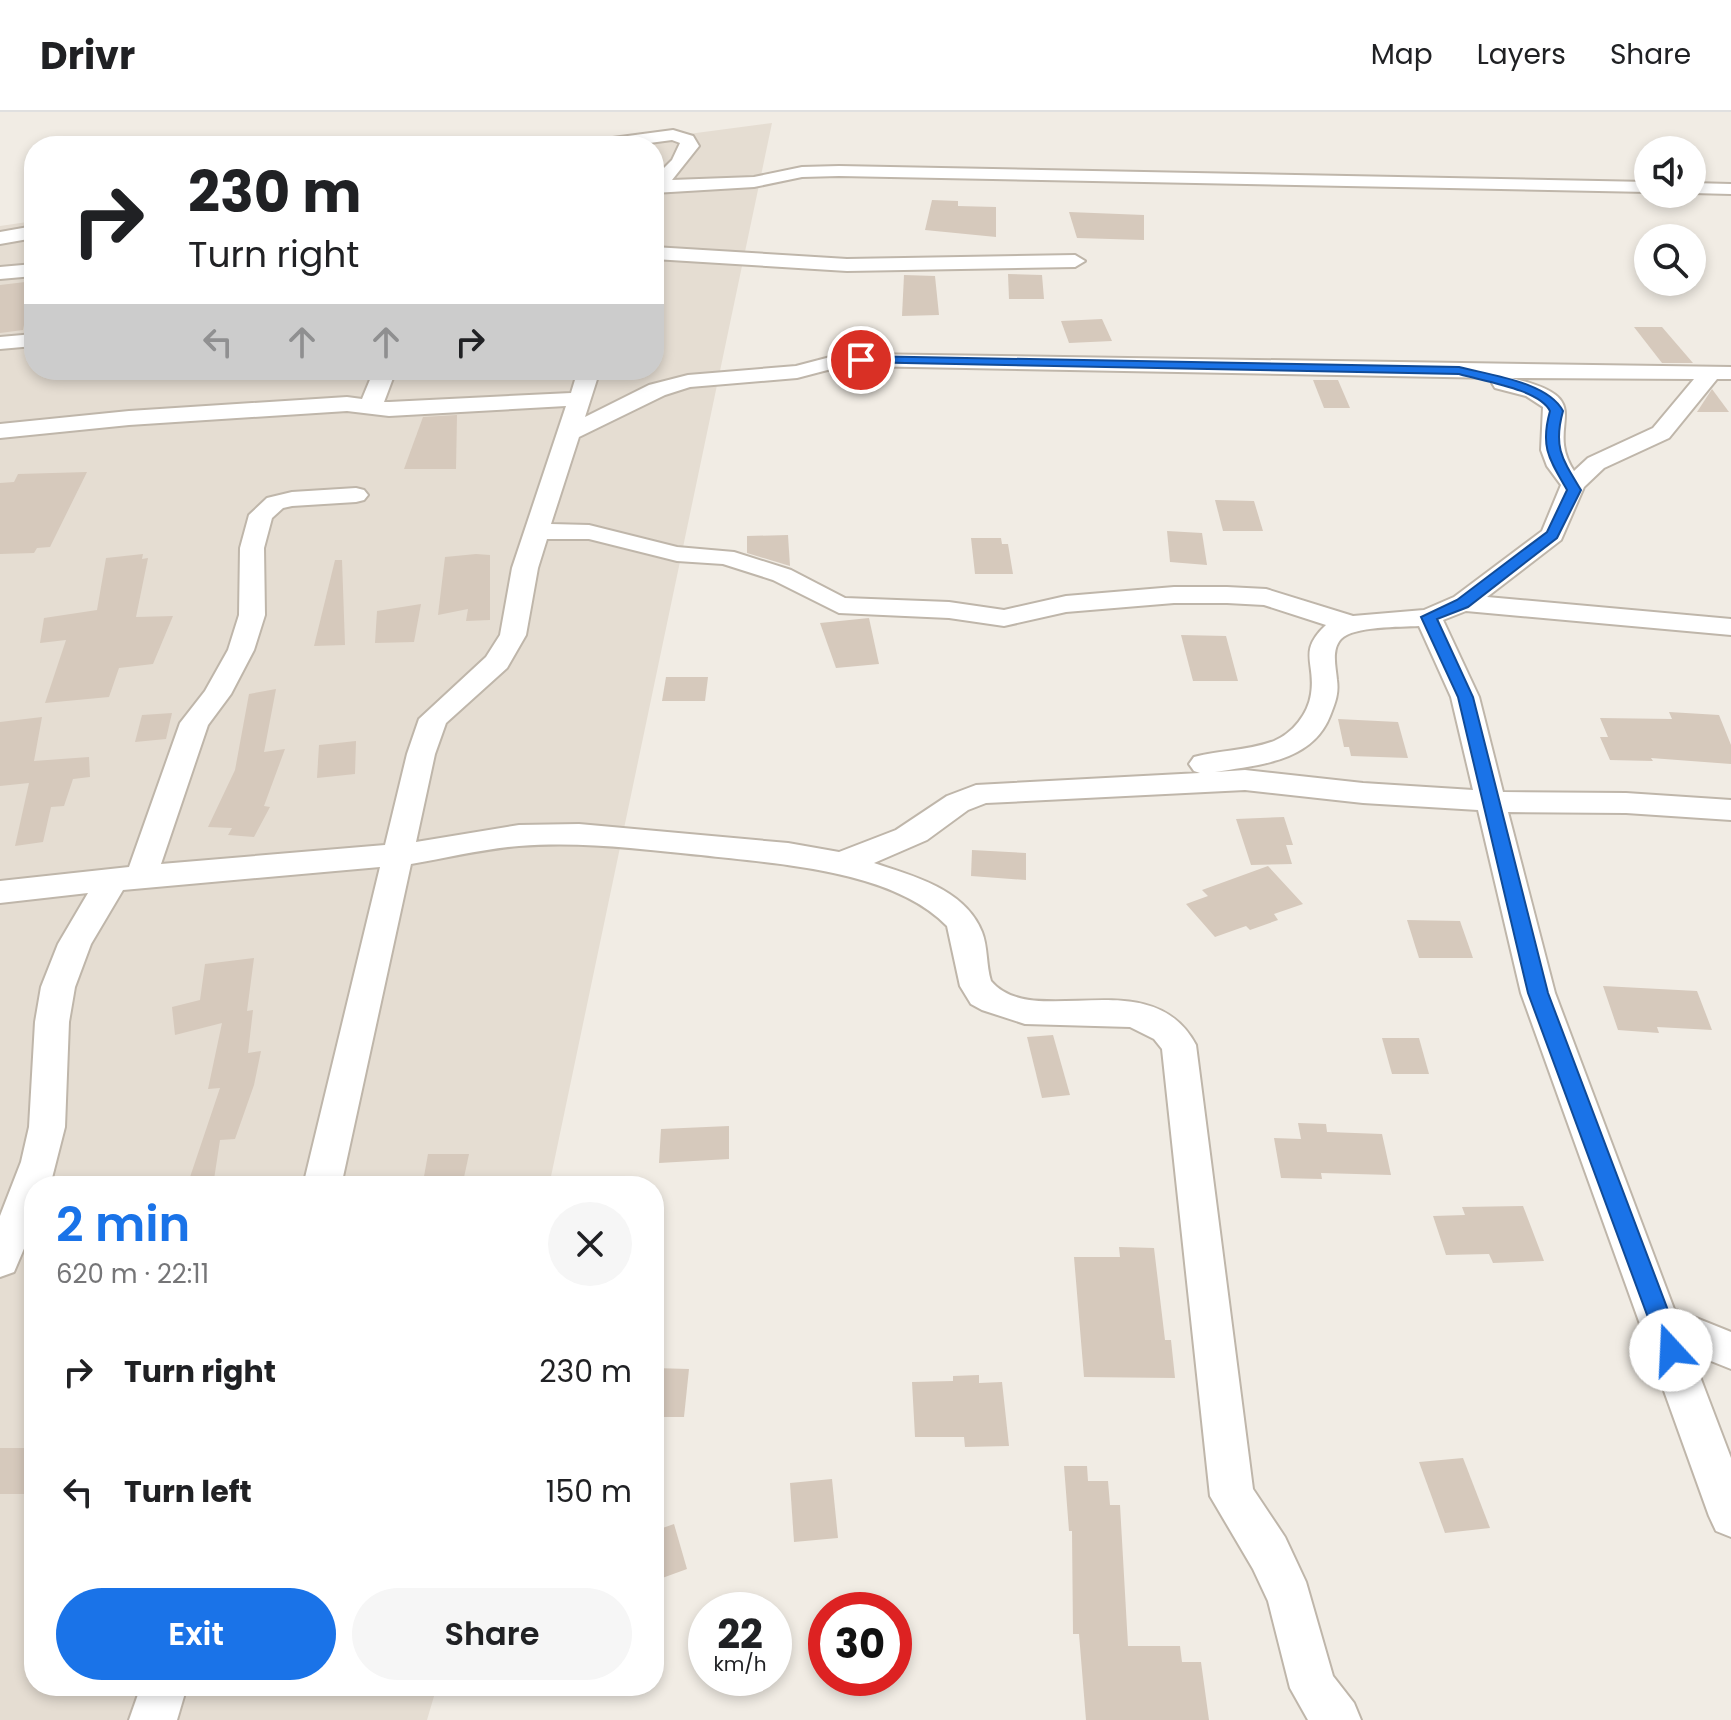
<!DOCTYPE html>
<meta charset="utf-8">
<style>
body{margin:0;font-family:Poppins,sans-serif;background:#f6f6f6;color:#202124;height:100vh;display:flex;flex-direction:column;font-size:30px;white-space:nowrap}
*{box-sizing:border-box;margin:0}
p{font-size:26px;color:#757577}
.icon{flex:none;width:44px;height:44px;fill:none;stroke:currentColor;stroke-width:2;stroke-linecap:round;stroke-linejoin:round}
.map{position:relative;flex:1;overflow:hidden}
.drawer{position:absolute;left:24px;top:1064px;width:640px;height:520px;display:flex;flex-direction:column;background:#fff;border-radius:32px;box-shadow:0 4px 12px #0003}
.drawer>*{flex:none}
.hud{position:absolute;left:24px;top:24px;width:640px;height:244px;border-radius:32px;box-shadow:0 4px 12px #0003;background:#fff;color:#202124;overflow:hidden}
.controls{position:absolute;left:1634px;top:24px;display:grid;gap:16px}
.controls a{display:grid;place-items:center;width:72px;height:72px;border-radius:50%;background:#fff;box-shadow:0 4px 12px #0003;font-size:40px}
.speed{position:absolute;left:688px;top:1480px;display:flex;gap:16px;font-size:40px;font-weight:700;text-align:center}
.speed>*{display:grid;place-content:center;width:104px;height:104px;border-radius:50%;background:#fff;box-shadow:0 4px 12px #0003;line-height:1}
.speed small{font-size:20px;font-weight:400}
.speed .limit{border:12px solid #d22;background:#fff;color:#111}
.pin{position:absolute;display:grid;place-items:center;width:68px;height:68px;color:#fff;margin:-34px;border:4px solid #fff;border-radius:50%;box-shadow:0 2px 8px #0007}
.me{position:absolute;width:88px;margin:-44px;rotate:340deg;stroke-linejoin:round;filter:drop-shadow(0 0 6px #0008)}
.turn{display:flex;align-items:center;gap:28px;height:168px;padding:0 32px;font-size:36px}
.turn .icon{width:104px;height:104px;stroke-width:2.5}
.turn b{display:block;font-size:56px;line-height:68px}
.lanes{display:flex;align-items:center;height:76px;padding:0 32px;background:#0003;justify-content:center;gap:40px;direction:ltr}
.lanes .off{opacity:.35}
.round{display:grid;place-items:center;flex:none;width:84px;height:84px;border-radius:42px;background:#f6f6f6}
.headline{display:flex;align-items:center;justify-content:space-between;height:136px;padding:0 32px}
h1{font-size:48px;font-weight:600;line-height:60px;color:#1a73e8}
.cta{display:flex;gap:16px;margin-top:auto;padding:16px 32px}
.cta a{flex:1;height:92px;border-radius:48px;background:#1a73e8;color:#fff;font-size:32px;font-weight:600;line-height:92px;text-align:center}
.cta a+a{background:#f6f6f6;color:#202124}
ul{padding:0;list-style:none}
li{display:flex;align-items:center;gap:24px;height:120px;padding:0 32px}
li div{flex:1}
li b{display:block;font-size:30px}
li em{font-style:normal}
header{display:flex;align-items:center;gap:48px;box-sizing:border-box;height:112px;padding:0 40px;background:#fff;border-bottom:2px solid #e0e0e0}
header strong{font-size:38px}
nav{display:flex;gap:44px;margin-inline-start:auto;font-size:28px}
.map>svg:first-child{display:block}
.residential{fill:#e5ddd2}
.building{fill:#d6c9bc}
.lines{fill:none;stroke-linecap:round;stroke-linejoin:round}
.minor-casing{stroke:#bfb6aa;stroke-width:4}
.minor{fill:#fff;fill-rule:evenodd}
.route{fill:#1a73e8;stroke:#114b97;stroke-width:2}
</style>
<header>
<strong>Drivr</strong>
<nav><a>Map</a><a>Layers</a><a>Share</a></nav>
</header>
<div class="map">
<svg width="1731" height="1608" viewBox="0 0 1731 1608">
<rect width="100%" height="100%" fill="#f1ece4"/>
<polygon class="residential" points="772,11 549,1074 34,1074 34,1574 437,1574 427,1608 0,1608 0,114 34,109 34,258 654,258 654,34 598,34"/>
<g class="building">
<polygon points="932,88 958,89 958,94 996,95 996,125 925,118"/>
<polygon points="1069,100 1144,103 1144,128 1077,126"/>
<polygon points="1008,162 1042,163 1044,187 1009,187"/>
<polygon points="904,163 935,164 939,203 902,204"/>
<polygon points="34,169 34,212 24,213 23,218 0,221 0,173"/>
<polygon points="1102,207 1112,229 1069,231 1061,209"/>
<polygon points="1634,215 1662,215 1693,251 1662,251"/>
<polygon points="1313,268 1338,268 1350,296 1324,296"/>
<polygon points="1712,277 1729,300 1697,300"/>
<polygon points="457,303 456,357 404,357 423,305"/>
<polygon points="87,360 50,435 37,436 34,441 0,442 0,371 14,370 18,362"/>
<polygon points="1215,388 1254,389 1263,419 1223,419"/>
<polygon points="1167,419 1202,421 1207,453 1170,450"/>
<polygon points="788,423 790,454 747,441 747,424"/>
<polygon points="971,426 1001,426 1002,432 1008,432 1013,462 975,462"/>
<polygon points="143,442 142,447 148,446 136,505 173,504 153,552 119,556 109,585 45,591 66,528 40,531 44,506 97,498 106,446"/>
<polygon points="476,442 490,443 490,508 466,509 468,497 438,503 445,445"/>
<polygon points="335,448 342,448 345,533 314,534"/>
<polygon points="421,492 414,530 375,531 377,499"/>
<polygon points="869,506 879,552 836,556 820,511"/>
<polygon points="1181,523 1226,524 1238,569 1193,569"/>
<polygon points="666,565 708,565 705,589 662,589"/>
<polygon points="276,577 264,640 285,637 264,694 270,695 254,725 228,723 232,716 208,715 235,658 249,582"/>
<polygon points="1669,600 1719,603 1731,633 1731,652 1651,646 1653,649 1610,648 1600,625 1608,625 1600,606 1672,607"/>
<polygon points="172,601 166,627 135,630 142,603"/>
<polygon points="42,605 34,649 89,645 90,665 73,667 64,694 51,695 43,730 15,734 29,671 0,674 0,610"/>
<polygon points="1338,607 1398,610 1408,646 1351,644 1349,635 1344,635"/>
<polygon points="356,629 355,662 317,666 319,633"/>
<polygon points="1284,705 1293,733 1286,733 1292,752 1251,753 1236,707"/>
<polygon points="972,738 1026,741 1026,768 971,764"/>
<polygon points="1268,754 1303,792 1274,802 1278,808 1250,818 1246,814 1215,825 1186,792 1208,784 1202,778"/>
<polygon points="1407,808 1460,809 1473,846 1419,846"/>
<polygon points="254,846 247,899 253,898 248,941 261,939 254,973 235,1027 220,1028 213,1074 187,1074 220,976 208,977 222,911 175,923 172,895 200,888 205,852"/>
<polygon points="1603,874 1697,879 1712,918 1657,915 1659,921 1618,918"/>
<polygon points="1053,923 1070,983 1042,986 1027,925"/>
<polygon points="1382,926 1419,926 1429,962 1392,962"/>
<polygon points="1298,1011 1326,1012 1327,1020 1382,1022 1391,1063 1321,1061 1322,1067 1281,1066 1274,1026 1301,1027"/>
<polygon points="729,1014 729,1047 659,1051 661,1017"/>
<polygon points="428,1042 469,1042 463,1070 423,1070"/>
<polygon points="1523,1094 1544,1149 1493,1151 1489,1142 1446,1143 1433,1104 1465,1103 1462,1095"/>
<polygon points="1119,1135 1154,1136 1165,1228 1171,1228 1175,1266 1084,1265 1074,1145 1120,1145"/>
<polygon points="654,1256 689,1257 684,1305 654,1305"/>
<polygon points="979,1263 979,1271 1002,1270 1009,1334 965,1335 964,1325 915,1325 912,1270 953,1269 953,1264"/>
<rect x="0" y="1336" width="34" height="46"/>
<polygon points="1463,1346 1490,1416 1445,1421 1419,1350"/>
<polygon points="1064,1354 1087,1354 1088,1369 1108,1369 1110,1393 1120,1393 1128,1534 1180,1534 1182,1550 1201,1550 1209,1608 1086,1608 1079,1522 1073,1522 1072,1419 1069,1419"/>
<polygon points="832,1367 838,1426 794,1430 790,1371"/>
<polygon points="674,1412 687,1457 654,1469 654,1419"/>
</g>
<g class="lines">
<g class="minor-casing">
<g id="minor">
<polygon points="673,18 693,24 699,34 672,68 754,65 802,55 839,54 1648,70 1648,80 839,64 802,65 754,75 654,81 654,66 672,48 680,31 672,28 627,34 581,34 590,29"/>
<polygon points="1692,71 1731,72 1731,82 1692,81"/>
<polygon points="34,114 34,126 0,132 0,120"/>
<polygon points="654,135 847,147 1075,143 1085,149 1075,155 847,159 654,147"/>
<polygon points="34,152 34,164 0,167 0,155"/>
<polygon points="34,222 34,234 0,237 0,225"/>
<path d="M861,242L1731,255V267H1717L1669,326L1604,356L1584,375L1561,428L1487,485L1731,507V523L1466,499L1443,508L1479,585L1503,680L1626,681L1731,688V708L1626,701L1508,700L1555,881L1674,1197L1731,1220V1257L1691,1241L1731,1346V1425L1716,1419L1709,1404L1521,881L1478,698L1363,691L1245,678L986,691L968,698L927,728L874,751C913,764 965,777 982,820C988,835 986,853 991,869C1034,920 1151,848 1196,933L1253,1377L1285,1425L1306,1470L1333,1564L1354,1591L1361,1608H1308L1290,1576L1268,1489L1253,1457L1210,1384L1162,937L1154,927L1130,915L1025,912L982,898L971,892L960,874L947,814C892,757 775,752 701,743C641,737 580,729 519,734C483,737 447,746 411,752L341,1074H303L380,755L123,778L91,832L75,875L69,910L65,1015L52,1066L50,1074H34V1113L14,1160L0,1165V1104L21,1050L29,1015L35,910L41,875L58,832L88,781L0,791V769L129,755L180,611L205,579L228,538L239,503L240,436L249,403L267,386L292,380L356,376L364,378L368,383L364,388L356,390L292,394L283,396L272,406L264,436L265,503L254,538L231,582L208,613L161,752L385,733L407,642L419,607L486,545L500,523L512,456L566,294L389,304L347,299L129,313L0,326V312L129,299L347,285L362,287L374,258H396L384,290H389L571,281L578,258H600L585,305L649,273L688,263L796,254L838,243ZM861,254L1497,266L1492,271L1495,276L1526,284L1543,295L1541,338L1547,354L1561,373L1542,419L1454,485L1424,498L1353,504L1266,477L1227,475H1174L1066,484L1004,498L949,490L845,486L791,458L734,440L677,435L589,413L551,412L579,325L665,283L690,275L797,266L839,255ZM1511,266H1519L1694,267L1653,316L1588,346L1574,359C1542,311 1603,287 1511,266ZM547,427H589L677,449L723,452L773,468L839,501L949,506L1004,514L1066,500L1174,491H1227L1264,493L1326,513C1297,540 1316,550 1311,582C1308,602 1293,621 1274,629C1248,639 1220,638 1194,645L1189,652L1194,659L1200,661L976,673L947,684L896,718L839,740L788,731L579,712L519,713L416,730L435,642L446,611L507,556L526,523L538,456ZM1419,514L1451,585L1473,678L1363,671L1245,658L1215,660C1258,653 1312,650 1330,604C1335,591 1339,582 1337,568C1336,555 1331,538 1341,527C1354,514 1400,515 1419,514Z"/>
<polygon points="141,1574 187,1574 177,1608 129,1608"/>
</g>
</g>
<use href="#minor" class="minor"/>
</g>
<path class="route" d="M861,244L1459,255C1490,263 1548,270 1563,299C1553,335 1562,347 1581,378L1557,426L1468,495L1437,507L1473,585L1548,881L1683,1238L1680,1245L1671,1248L1663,1245L1660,1238L1528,881L1458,585L1421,505L1457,488L1547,420L1567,378C1549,347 1540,335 1550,299C1539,277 1482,269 1459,262L856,250V245Z"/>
</svg>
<div class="controls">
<a><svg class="icon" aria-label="sound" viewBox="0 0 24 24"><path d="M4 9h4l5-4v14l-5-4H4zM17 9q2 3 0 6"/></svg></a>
<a><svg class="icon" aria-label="search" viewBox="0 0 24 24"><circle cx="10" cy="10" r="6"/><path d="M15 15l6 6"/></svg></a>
</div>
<div class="speed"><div>22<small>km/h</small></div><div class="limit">30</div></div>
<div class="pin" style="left:861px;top:248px;background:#d93025"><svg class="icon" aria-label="arrive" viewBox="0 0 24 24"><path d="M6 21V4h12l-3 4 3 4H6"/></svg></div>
<svg class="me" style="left:1671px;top:1238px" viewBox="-20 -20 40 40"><circle r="19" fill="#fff"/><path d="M0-13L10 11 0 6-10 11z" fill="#1a73e8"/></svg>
<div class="hud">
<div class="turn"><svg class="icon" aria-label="right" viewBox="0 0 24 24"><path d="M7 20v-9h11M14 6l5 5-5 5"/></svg><div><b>230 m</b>Turn right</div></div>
<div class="lanes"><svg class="icon off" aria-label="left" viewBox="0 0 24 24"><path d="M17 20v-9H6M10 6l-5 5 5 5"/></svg><svg class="icon off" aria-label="ahead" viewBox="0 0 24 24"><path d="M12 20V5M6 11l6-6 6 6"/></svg><svg class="icon off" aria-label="ahead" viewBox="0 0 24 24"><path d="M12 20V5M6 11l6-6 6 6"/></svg><svg class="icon" aria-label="right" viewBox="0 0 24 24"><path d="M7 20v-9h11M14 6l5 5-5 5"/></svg></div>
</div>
<section class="drawer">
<div class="headline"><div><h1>2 min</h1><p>620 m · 22:11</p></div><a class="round"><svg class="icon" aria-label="close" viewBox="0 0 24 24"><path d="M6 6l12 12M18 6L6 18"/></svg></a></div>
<ul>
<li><svg class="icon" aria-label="right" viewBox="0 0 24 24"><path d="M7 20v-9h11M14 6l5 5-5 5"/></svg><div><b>Turn right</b></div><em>230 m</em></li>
<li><svg class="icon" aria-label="left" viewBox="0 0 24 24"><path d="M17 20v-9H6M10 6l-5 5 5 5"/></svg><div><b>Turn left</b></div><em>150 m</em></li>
</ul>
<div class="cta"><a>Exit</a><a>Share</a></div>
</section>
</div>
